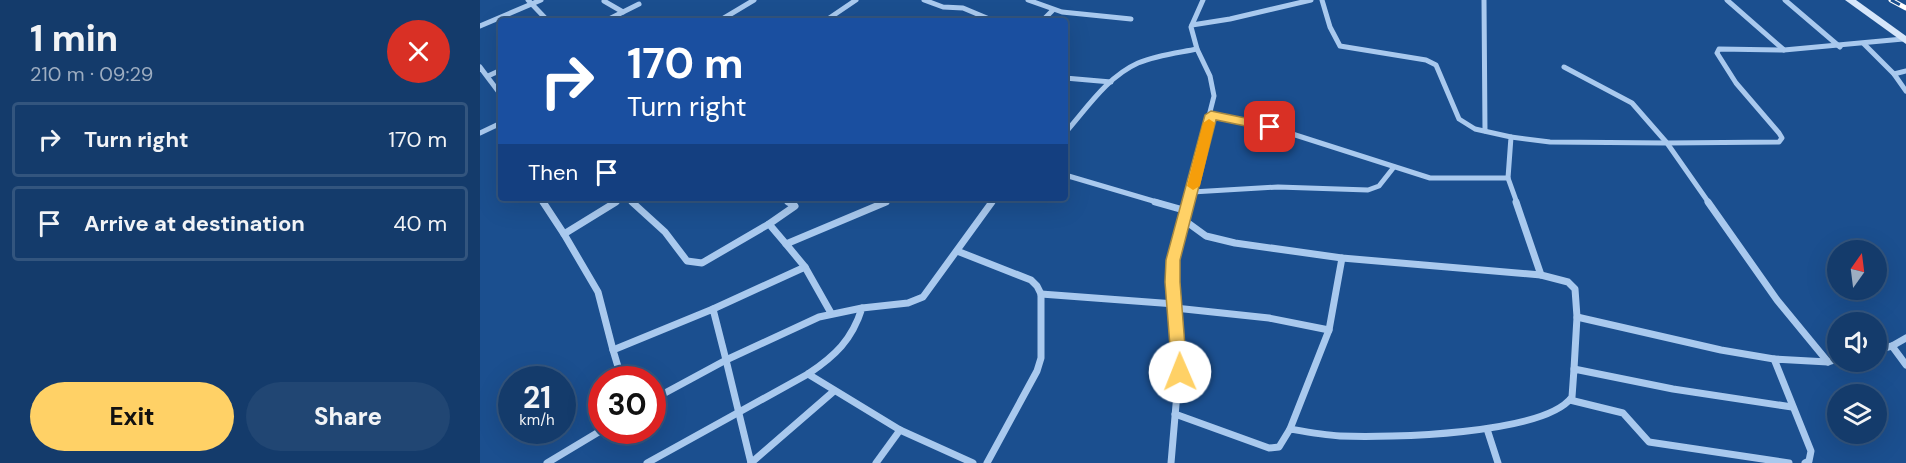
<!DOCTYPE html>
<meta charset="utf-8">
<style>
body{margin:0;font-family:"DM Sans",sans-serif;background:#214673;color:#f1f3f6;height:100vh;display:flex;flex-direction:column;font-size:22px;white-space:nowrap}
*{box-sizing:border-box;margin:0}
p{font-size:20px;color:#9dadc1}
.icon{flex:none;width:33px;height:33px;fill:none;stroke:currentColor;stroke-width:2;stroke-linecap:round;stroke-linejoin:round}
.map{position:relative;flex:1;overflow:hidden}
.drawer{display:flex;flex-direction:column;background:#143b6b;width:480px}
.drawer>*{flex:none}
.top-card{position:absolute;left:18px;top:18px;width:570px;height:183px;border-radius:6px;box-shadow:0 6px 24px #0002,0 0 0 2px #33557e;background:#1a4fa0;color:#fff;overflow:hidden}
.needle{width:39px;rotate:14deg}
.controls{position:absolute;left:1347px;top:240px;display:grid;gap:12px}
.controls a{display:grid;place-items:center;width:60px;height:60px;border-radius:50%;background:#143b6b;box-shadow:0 6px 24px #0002,0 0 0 2px #33557e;font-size:30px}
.speed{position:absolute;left:18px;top:366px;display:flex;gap:12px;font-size:30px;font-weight:700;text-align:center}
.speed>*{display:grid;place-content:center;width:78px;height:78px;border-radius:50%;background:#143b6b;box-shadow:0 6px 24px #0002,0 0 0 2px #33557e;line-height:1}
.speed small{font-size:15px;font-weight:400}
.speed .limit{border:9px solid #d22;background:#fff;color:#111}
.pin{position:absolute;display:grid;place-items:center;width:51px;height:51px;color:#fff;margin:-26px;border-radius:12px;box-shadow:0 3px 9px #0006}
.me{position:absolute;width:66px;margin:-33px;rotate:359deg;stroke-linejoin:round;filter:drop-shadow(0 0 4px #0008)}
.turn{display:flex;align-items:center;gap:21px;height:126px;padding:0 30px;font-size:27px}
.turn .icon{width:78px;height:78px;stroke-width:2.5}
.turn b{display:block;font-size:42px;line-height:51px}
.then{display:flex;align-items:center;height:57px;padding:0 30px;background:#0003;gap:12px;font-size:22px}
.round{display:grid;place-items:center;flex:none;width:63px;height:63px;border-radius:32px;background:#214673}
.headline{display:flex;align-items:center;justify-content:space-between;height:102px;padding:0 30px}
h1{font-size:36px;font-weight:800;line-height:45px}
.cta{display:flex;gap:12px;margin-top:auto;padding:12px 30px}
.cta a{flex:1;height:69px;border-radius:36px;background:#ffd166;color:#111;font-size:24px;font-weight:800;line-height:69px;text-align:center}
.cta a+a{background:#214673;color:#f1f3f6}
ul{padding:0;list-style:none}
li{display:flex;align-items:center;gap:18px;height:75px;margin:0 12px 9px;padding:0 18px;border:3px solid #33557e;border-radius:6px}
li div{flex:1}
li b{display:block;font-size:22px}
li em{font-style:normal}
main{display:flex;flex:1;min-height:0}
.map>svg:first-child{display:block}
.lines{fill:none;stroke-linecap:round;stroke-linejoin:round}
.street-far1{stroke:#a9c9ee;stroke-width:5}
.street{stroke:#a9c9ee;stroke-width:7}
.secondary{fill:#d6e6fa;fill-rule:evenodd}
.rail-casing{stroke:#fff;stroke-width:5}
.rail{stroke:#1b4f8f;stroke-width:3;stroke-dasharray:10;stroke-linecap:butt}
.route{fill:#ffd166;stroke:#a68842;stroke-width:1.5}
.slow{fill:#f59e0b}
</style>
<main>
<section class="drawer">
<div class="headline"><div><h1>1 min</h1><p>210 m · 09:29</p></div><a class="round" style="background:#d93025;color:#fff"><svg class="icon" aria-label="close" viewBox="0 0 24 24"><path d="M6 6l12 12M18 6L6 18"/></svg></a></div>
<ul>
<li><svg class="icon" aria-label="right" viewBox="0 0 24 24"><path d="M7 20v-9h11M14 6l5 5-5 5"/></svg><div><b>Turn right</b></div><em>170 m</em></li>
<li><svg class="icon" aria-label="arrive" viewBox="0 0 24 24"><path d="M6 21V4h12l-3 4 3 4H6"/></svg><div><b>Arrive at destination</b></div><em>40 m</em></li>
</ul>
<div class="cta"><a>Exit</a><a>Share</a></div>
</section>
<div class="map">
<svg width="1426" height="463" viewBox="0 0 1426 463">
<rect width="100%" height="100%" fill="#1b4f8f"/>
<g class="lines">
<g class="street-far1">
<polyline points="48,0 68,21"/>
<polyline points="444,0 463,7 483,8 514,21"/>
<polyline points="548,0 582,12 651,19"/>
<polyline points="842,0 850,27 860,46 946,60 956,65 979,119 995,129 1031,137 1028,178"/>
<polyline points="1004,0 1005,131"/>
<polyline points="1247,0 1304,50 1423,39"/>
<polyline points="1305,0 1360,47"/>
<polyline points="124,1 143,12"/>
<polyline points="125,21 159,4"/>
<polyline points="239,21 274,0"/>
<polyline points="345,21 376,0"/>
<polyline points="562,21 573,10"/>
<polyline points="712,25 750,19 831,0"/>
<polyline points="0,26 61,0"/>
<polyline points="1384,44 1414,74 1426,91"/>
<polyline points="0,67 21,95"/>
<polyline points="1084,67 1152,103 1187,143 1299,142 1302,138 1299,133 1256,83 1237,53 1239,49 1304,50"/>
<polyline points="1414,74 1426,71"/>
<polyline points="8,76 21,70"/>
<polyline points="585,78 631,82"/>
<polyline points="731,115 806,132 950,178 1028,178 1037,203"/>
<polyline points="0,133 21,123"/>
<path d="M585,133C607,108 627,77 658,63C677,55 697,53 717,49"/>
<polyline points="1031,137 1070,142 1187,143 1229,203"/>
<polyline points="585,175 680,203"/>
<polyline points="712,192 798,187 888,190 899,186 914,167"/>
<polyline points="61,198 64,203"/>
<polyline points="148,198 154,203"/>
<polyline points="303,198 311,203"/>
<polyline points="134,203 142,198"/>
<polyline points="402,203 414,198"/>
<polyline points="511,203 515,198"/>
<polyline points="707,203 734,96 730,76 717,49 711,27 723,0"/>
</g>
<g class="street">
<polyline points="63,202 84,234"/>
<polyline points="152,202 185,232 207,261 222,263 289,224 306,244"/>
<polyline points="675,202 707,211"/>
<polyline points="1228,202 1297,300 1348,362"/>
<polyline points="704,220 726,236 755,243 862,258 1061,275 1036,202"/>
<polyline points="289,224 315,206 308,202"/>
<polyline points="477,251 551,280 557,286 561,294 561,358 557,371 507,463"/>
<polyline points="325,267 306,244 406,202"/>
<polyline points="1061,275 1088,282 1095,289 1097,317 1094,369"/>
<polyline points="561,294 695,304"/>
<polyline points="695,308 789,318 849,330"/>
<polyline points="233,309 325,267 351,313"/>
<polyline points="1097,317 1241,350 1294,359"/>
<polyline points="1412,346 1426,365"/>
<polyline points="133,350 118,292 84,234 136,202"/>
<polyline points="1396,350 1412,346 1426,338"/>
<polyline points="328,374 420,430 493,463"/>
<polyline points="142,380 133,350 233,309 246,360 172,400"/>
<polyline points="1090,400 1143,413 1169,442 1309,463"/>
<path d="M695,414L789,448L799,447L810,429C827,432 843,435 860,436C907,438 1064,435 1092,397L1094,369L1193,389L1312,407"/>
<polyline points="810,429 849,330 862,258"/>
<polyline points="1007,429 1018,463"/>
<polyline points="67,463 122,430"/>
<path d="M167,463L328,374C355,356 372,340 382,308L428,303L443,297L512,202"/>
<polyline points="271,463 246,360 339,317 382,308"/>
<polyline points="271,463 354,391"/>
<polyline points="396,463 420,430"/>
<polyline points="691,463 700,358 693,260 708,202"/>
<polyline points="1325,463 1329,461 1331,451 1294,359 1348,362 1358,359"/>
</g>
<polygon class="secondary" points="1365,0 1376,0 1426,36 1426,44"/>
<g class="rail-casing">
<polyline id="rail" points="1411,0 1426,8"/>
</g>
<use href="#rail" class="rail"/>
</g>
<polygon class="route" points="731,111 790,123 796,127 790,131 736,120 700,260 700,282 707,372 705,377 700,379 694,377 692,372 685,282 686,260 725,115"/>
<polygon class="slow" points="729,119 735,123 720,186 713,190 707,186 723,123"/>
</svg>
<div class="controls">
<a><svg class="needle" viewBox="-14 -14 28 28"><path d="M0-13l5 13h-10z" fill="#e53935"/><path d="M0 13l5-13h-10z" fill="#9dadc1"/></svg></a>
<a><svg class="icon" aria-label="sound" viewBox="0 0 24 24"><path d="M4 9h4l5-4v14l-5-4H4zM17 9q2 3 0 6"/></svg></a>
<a><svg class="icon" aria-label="layers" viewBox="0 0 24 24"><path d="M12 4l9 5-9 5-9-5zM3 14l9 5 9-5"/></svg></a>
</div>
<div class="speed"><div>21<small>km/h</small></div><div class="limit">30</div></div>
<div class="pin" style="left:790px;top:127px;background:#d93025"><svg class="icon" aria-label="arrive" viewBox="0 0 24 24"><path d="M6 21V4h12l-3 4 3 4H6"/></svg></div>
<svg class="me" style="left:700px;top:372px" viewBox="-20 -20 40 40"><circle r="19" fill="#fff"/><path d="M0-13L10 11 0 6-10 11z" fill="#ffd166"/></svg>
<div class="top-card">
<div class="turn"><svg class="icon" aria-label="right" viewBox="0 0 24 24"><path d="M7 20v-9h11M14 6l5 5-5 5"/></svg><div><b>170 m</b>Turn right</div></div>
<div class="then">Then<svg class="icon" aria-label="arrive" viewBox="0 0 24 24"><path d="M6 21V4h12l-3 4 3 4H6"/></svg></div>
</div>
</div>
</main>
